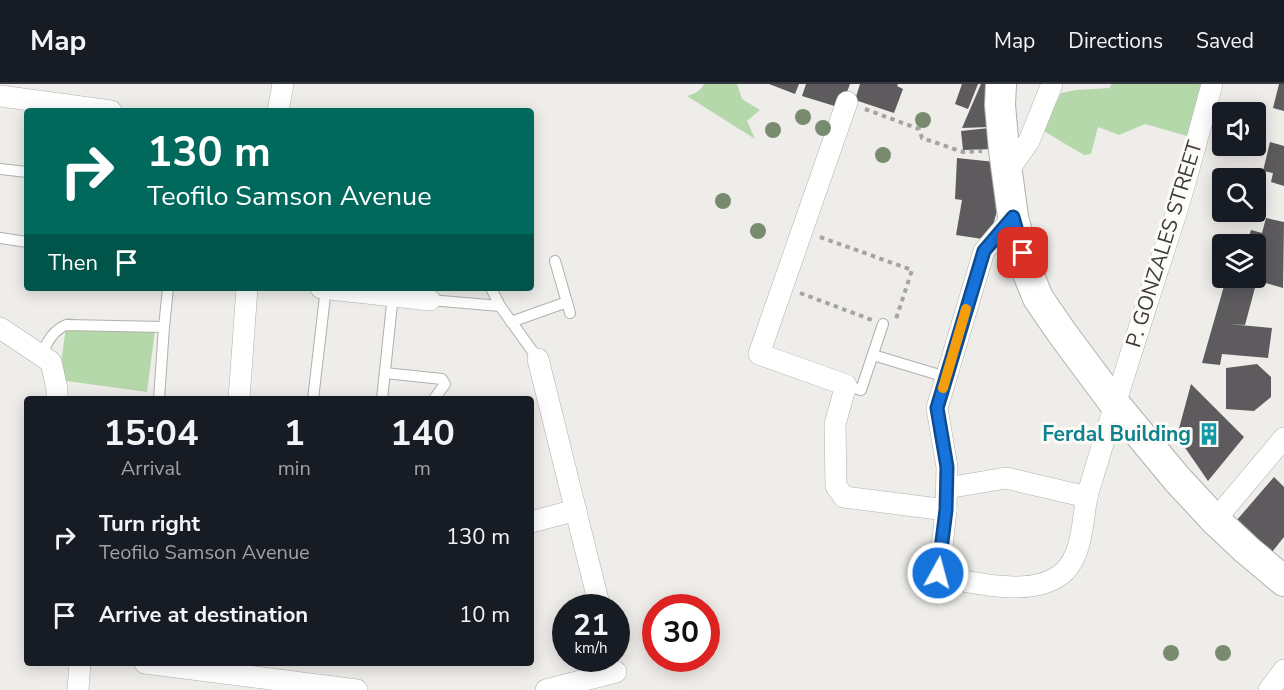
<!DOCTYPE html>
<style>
body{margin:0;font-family:"Nunito Sans",sans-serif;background:#242831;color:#f1f3f6;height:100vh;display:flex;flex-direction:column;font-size:22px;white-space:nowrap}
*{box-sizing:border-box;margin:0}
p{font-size:20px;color:#9ea1a6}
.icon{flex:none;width:33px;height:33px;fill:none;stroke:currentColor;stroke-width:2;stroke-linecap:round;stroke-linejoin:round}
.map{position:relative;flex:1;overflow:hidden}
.details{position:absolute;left:24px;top:312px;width:510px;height:270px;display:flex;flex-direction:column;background:#171b24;border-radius:6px;box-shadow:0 3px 15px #0003}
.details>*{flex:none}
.guide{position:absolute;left:24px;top:24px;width:510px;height:183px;border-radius:6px;box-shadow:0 3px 15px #0003;background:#00695c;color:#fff;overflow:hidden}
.buttons{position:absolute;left:1212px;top:18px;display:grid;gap:12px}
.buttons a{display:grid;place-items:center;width:54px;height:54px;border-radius:6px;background:#171b24;box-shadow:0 3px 15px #0003;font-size:30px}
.speed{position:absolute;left:552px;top:510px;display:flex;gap:12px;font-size:30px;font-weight:700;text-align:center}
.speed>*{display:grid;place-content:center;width:78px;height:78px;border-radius:50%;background:#171b24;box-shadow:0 3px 15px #0003;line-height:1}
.speed small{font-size:15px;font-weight:400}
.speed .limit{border:9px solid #d22;background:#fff;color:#111}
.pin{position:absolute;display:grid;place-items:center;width:51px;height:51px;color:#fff;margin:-26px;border-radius:12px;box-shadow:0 3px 9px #0006}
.me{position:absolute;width:66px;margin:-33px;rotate:7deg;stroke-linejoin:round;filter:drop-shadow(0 0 4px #0008)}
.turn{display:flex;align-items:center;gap:21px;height:126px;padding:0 24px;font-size:27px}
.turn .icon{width:78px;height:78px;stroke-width:2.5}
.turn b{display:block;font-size:42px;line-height:51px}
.then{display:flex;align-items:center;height:57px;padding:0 24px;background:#0003;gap:12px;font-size:22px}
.eta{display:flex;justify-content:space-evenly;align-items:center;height:102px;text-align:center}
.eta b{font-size:36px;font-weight:700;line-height:42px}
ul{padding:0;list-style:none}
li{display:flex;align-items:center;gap:18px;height:78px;padding:0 24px}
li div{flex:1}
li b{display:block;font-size:22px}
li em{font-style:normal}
header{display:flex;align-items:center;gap:36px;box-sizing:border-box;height:84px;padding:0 30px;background:#171b24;border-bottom:2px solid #363941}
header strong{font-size:28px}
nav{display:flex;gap:33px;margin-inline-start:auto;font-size:21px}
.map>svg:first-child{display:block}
.green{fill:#b5d8ab}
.building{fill:#5d5b5e}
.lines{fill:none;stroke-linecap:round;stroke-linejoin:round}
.lane-casing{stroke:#b2b0ad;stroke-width:12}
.street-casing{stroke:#b2b0ad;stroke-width:22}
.secondary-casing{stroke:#b2b0ad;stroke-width:32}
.path{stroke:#a5a4a1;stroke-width:4;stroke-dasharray:4.5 4.5;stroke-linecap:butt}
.lane{stroke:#fff;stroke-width:10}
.street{stroke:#fff;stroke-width:21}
.secondary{stroke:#fff;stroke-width:30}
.tree{fill:#788b6f}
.route-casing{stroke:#0f4b8f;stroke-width:15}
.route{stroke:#1773dc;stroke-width:10}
.slow{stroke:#f59e0b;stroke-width:10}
.labels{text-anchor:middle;stroke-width:6;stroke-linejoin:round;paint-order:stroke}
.street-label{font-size:21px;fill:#3d3c3a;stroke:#fdfbf7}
.culture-label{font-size:21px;font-weight:bold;fill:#0d838f;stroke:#fdfbf7;text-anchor:end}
</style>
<header>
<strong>Map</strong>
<nav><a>Map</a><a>Directions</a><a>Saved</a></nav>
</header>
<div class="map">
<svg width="1284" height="606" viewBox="0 0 1284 606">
<rect width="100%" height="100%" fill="#efedea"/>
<g class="green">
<path d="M704,0H737L742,15L760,26L747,37L755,55L687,12C694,10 701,7 704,0Z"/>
<polygon points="1111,0 1201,0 1187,52 1145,40 1119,51 1098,43 1091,70 1084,71 1042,46 1061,9 1076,6 1110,4"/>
<polygon points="67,234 155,246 147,308 59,296"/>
</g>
<g class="building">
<polygon points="769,0 799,0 795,10"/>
<polygon points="806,0 850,0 841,24 802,12"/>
<polygon points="860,0 898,0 897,2 903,5 894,29 855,16"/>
<polygon points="962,0 978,0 968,25 955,20"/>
<polygon points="981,0 988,0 989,43 962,44"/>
<polygon points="1279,0 1284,0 1284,27 1273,24"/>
<polygon points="989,44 994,65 963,66 961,47"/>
<polygon points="1270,58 1284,62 1284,102 1271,98 1273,89 1263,87"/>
<polygon points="957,74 995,78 998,123 989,156 956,151 962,116 955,115"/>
<polygon points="1266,134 1284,138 1283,204 1248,194 1256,194 1256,160 1247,160 1251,146 1262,149"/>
<polygon points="1226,195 1256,200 1245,241 1229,240 1272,244 1268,274 1222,270 1220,281 1202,279"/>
<polygon points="1257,280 1271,293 1271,313 1254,327 1226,325 1226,284"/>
<polygon points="1191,300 1244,353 1208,397 1177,352"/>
<polygon points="1274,393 1284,403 1284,453 1272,468 1236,437"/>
</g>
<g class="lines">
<g class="lane-casing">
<g id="lane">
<polyline points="0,85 27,88"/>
<polyline points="0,154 27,158"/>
<polyline points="555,177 570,229"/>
<polyline points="491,204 500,222 538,275"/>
<polyline points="430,216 500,222"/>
<polyline points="511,238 567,218"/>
<path d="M41,271C47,259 52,247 66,241L164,243"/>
<polyline points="873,271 946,293"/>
<polyline points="385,289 442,295 445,300 434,315"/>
<polyline points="846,301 861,306 883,240"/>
<polyline points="159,315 164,243 168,204"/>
<polyline points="313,315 326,204"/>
<polyline points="382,315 393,211"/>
</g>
</g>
<g class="street-casing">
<g id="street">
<polyline points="0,12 111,27"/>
<polyline points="847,18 759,270 846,301 835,340 836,402 844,413 946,426"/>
<polyline points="278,27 283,0"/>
<polyline points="1006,90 1029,57 1052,0"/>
<path d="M1013,133L984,167L937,324L947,383L946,426L939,491L942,493C977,499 1036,515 1065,487C1083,468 1082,437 1087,413C1088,408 1090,402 1092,396C1119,304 1149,214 1178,123C1190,82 1201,41 1212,0"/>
<polyline points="321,204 430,216"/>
<polyline points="0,244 51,278 57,305 57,315"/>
<polyline points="538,275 600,524"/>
<polyline points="239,315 247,204"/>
<polyline points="947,404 1006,394 1087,413"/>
<polyline points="1215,436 1284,354"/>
<polyline points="531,438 576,426"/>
<polyline points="145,579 357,606"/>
<polyline points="78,606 80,579"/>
<polyline points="546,606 616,588"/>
<polyline points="1269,606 1284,586"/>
</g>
</g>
<g class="secondary-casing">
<polyline id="secondary" points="1001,0 1000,21 1004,66 1013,133 1027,187 1038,214 1062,249 1114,319 1177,395 1215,436 1247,466 1284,497"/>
</g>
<g class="path">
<polyline points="865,25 919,45 922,54 963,68 982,67"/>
<polyline points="820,153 912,186 896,235"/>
<polyline points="800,209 872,236"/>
</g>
<use href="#lane" class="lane"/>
<use href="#street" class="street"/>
<use href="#secondary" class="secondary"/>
</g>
<g class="tree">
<circle cx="803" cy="33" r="8"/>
<circle cx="923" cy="36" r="8"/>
<circle cx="823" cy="44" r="8"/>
<circle cx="773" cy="46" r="8"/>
<circle cx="883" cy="71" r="8"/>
<circle cx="723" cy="117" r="8"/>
<circle cx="758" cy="147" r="8"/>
<circle cx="1171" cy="569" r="8"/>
<circle cx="1223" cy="569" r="8"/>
</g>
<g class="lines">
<g class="route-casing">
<polyline id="route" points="938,489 946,426 947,383 937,324 984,167 1013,133 1023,169"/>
</g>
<use href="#route" class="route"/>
<polyline class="slow" points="943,304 966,225"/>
</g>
<defs>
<g id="building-bare" transform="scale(1.8)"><path d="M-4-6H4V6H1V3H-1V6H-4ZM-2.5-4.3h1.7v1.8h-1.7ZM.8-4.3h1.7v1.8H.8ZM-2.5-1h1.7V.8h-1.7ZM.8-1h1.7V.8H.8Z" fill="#0f9aa8" stroke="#fdfbf7" stroke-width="2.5" paint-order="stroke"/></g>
</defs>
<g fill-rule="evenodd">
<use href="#building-bare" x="1209" y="350"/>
</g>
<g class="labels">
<g class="street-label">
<text transform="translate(1164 160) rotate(-73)" y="7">P. GONZALES STREET</text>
</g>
<g class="culture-label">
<text x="1191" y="357">Ferdal Building</text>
</g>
</g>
</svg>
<div class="buttons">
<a><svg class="icon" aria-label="sound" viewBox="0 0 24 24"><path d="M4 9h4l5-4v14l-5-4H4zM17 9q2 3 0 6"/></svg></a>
<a><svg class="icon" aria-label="search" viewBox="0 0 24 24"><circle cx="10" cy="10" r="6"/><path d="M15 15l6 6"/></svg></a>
<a><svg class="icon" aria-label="layers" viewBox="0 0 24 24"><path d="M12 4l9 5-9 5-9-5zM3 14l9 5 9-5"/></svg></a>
</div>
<div class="speed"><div>21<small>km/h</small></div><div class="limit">30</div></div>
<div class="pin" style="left:1023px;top:169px;background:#d93025"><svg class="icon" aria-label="arrive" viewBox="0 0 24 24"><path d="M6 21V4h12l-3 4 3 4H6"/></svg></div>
<svg class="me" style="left:938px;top:489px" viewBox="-20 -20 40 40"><circle r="17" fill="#1773dc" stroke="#fff" stroke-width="3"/><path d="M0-11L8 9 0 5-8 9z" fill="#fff"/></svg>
<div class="guide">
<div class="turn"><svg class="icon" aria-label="right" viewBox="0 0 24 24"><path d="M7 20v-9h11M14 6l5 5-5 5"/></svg><div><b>130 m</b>Teofilo Samson Avenue</div></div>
<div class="then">Then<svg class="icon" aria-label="arrive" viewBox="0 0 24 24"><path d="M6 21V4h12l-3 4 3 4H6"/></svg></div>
</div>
<section class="details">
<div class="eta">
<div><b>15:04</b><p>Arrival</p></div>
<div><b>1</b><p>min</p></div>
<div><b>140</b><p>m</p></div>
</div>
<ul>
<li><svg class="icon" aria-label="right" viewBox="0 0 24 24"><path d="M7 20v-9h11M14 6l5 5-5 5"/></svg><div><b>Turn right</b><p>Teofilo Samson Avenue</p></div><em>130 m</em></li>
<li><svg class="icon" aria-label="arrive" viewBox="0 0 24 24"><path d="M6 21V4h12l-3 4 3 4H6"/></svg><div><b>Arrive at destination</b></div><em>10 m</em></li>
</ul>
</section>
</div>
